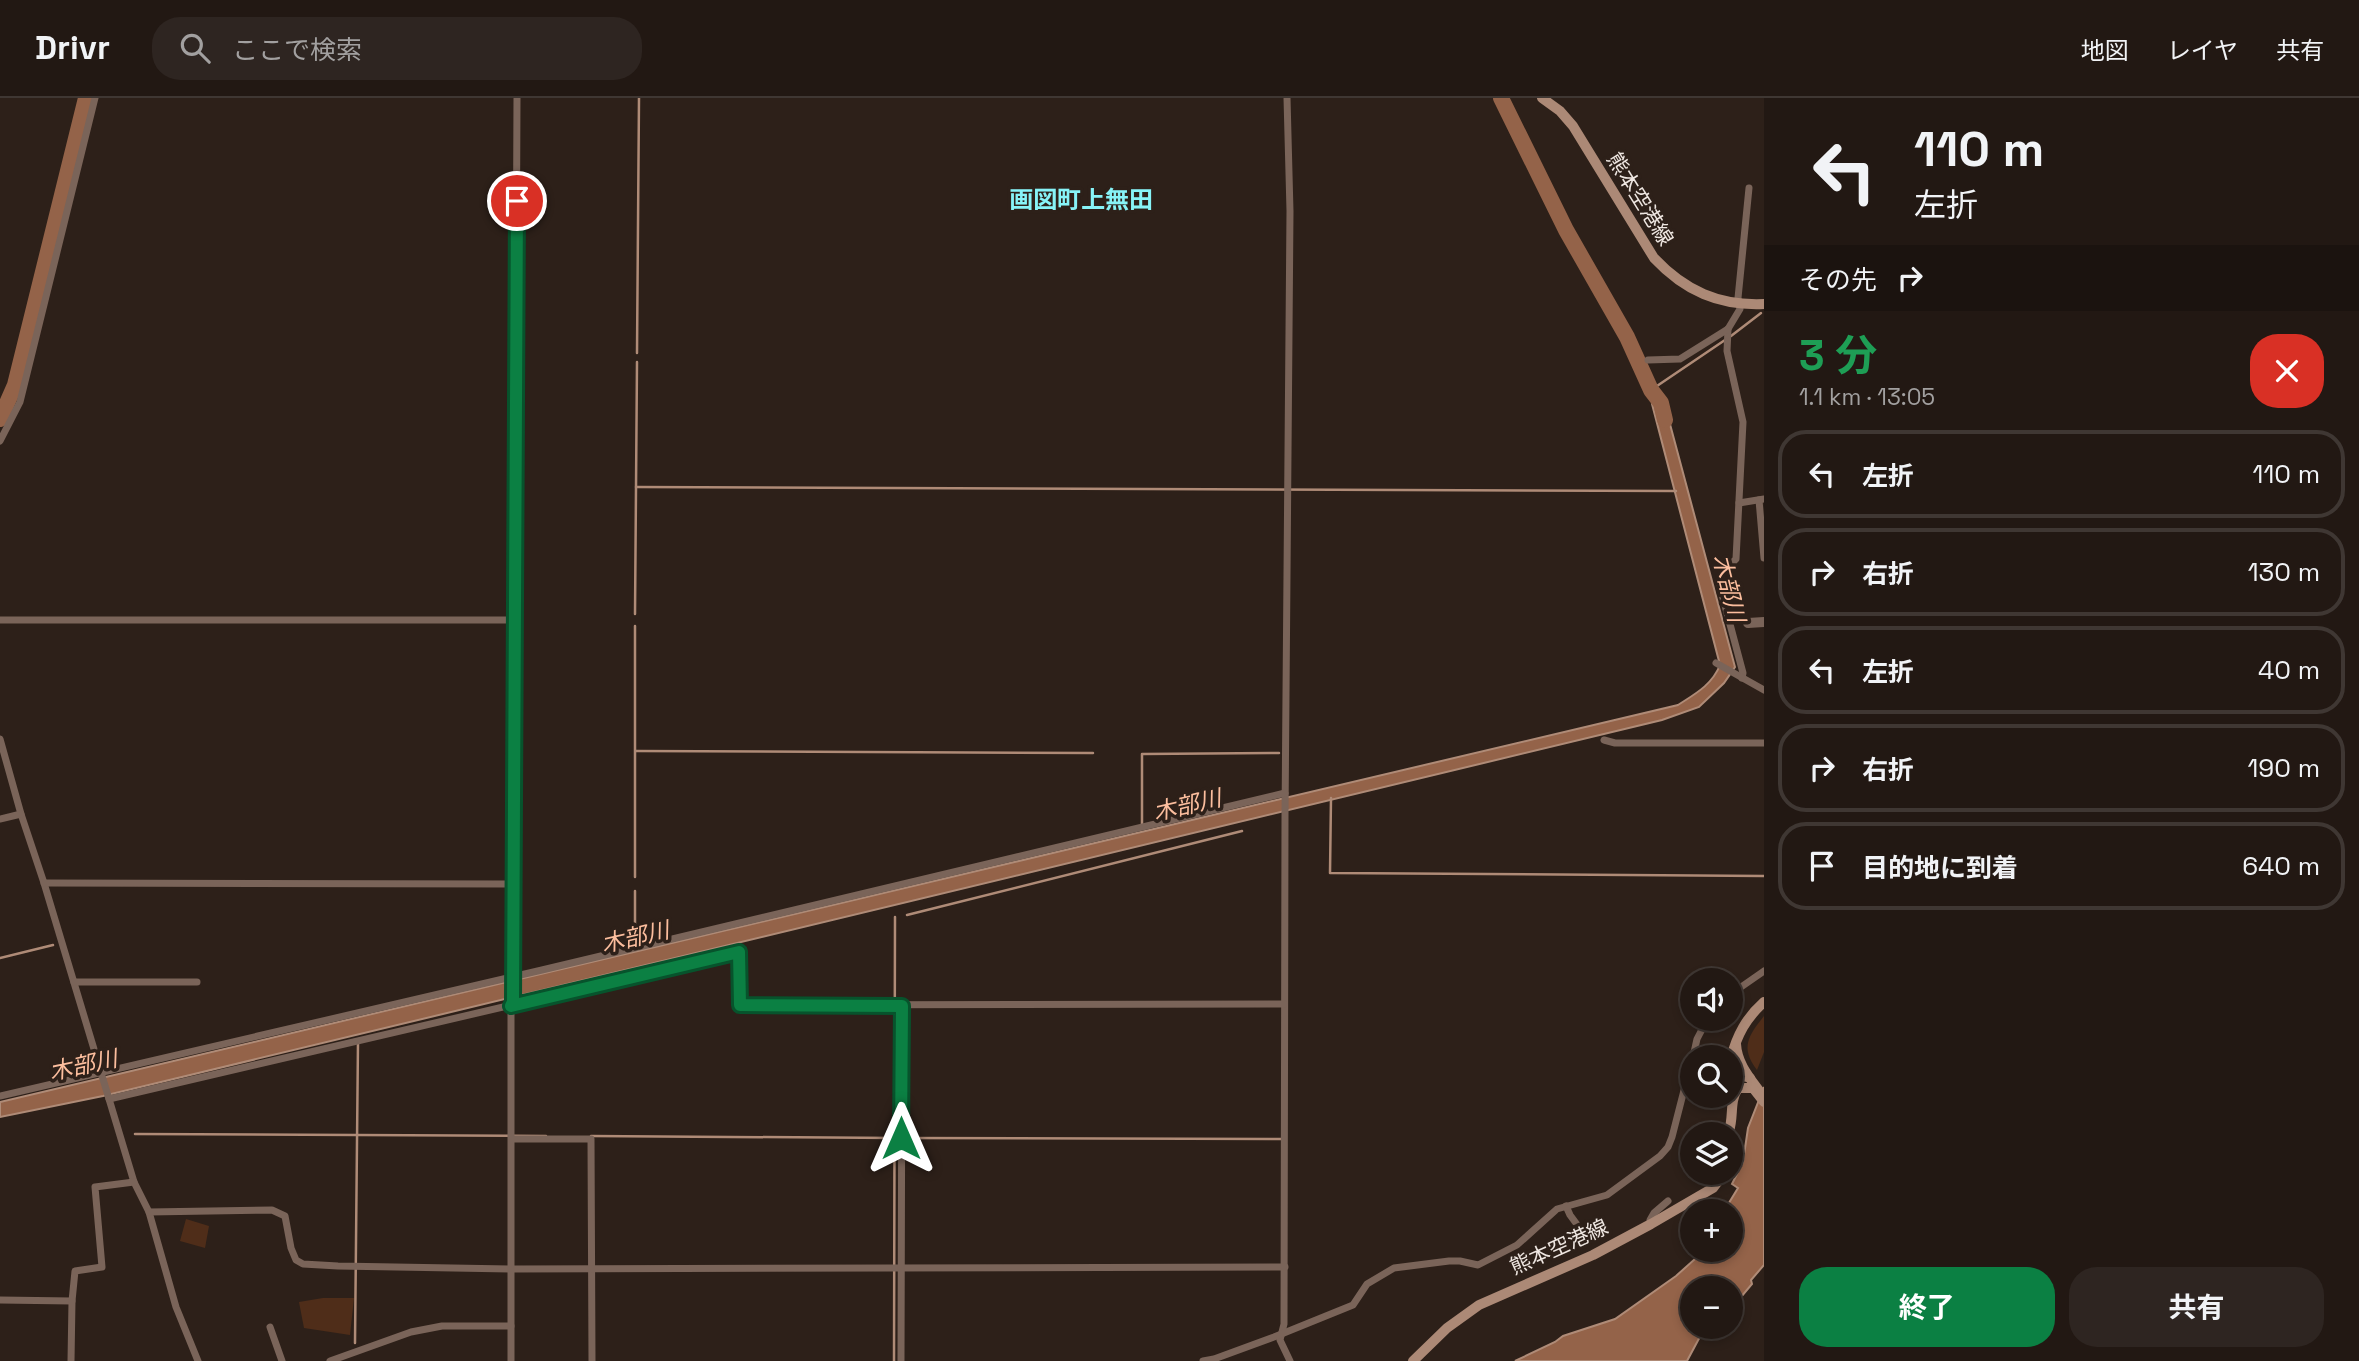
<!DOCTYPE html>
<html lang="ja">
<meta charset="utf-8">
<style>
body{margin:0;font-family:"Space Grotesk","Noto Sans JP",sans-serif;background:#2e2521;color:#f1f3f6;height:100vh;display:flex;flex-direction:column;font-size:26px;white-space:nowrap}
*{box-sizing:border-box;margin:0}
p{font-size:23px;color:#a2a0a0}
.icon{flex:none;width:38px;height:38px;fill:none;stroke:currentColor;stroke-width:2;stroke-linecap:round;stroke-linejoin:round}
.map{position:relative;flex:1;overflow:hidden}
.side{display:flex;flex-direction:column;background:#221813;width:595px}
.side>*{flex:none}
.guide{background:#221813;color:#f1f3f6;overflow:hidden}
.controls{position:absolute;left:1680px;top:870px;display:grid;gap:14px}
.controls a{display:grid;place-items:center;width:63px;height:63px;border-radius:50%;background:#221813;box-shadow:0 4px 10px #0003,0 0 0 2px #3f3733;font-size:35px}
.pin{position:absolute;display:grid;place-items:center;width:60px;height:60px;color:#fff;margin:-30px;border:4px solid #fff;border-radius:50%;box-shadow:0 2px 7px #0007}
.me{position:absolute;width:77px;margin:-38px;rotate:0deg;stroke-linejoin:round;filter:drop-shadow(0 0 5px #0008)}
.turn{display:flex;align-items:center;gap:24px;height:147px;padding:0 35px;font-size:32px}
.turn .icon{width:91px;height:91px;stroke-width:2.5}
.turn b{display:block;font-size:49px;line-height:60px}
.then{display:flex;align-items:center;height:66px;padding:0 35px;background:#0003;gap:14px;font-size:26px}
.round{display:grid;place-items:center;flex:none;width:74px;height:74px;border-radius:28px;background:#2e2521}
.headline{display:flex;align-items:center;justify-content:space-between;height:119px;padding:0 35px}
h1{font-size:42px;font-weight:700;line-height:52px;color:#1e9e55}
.primary-button{display:flex;gap:14px;margin-top:auto;padding:14px 35px}
.primary-button a{flex:1;height:80px;border-radius:28px;background:#0b8043;color:#fff;font-size:28px;font-weight:700;line-height:80px;text-align:center}
.primary-button a+a{background:#2e2521;color:#f1f3f6}
ul{padding:0;list-style:none}
li{display:flex;align-items:center;gap:21px;height:88px;margin:0 14px 10px;padding:0 21px;border:4px solid #3f3733;border-radius:28px}
li div{flex:1}
li b{display:block;font-size:26px}
li em{font-style:normal}
header{display:flex;align-items:center;gap:42px;box-sizing:border-box;height:98px;padding:0 35px;background:#221813;border-bottom:2px solid #3f3733}
header strong{font-size:33px}
nav{display:flex;gap:38px;margin-inline-start:auto;font-size:24px}
.search{width:490px;height:63px;background:#2e2521;display:flex;align-items:center;gap:18px;box-sizing:border-box;padding:0 24px;border-radius:28px;color:#a2a0a0;font-size:26px}
main{display:flex;flex:1;min-height:0}
.map>svg:first-child{display:block}
.green{fill:#4f2d19}
.water{fill:#946349;stroke:#af8b77;stroke-width:2}
.lines{fill:none;stroke-linecap:round;stroke-linejoin:round}
.stream{stroke:#af8b77;stroke-width:2.5}
.river{stroke:#946349;stroke-width:16}
.minor{stroke:#7a6459;stroke-width:7}
.tertiary{stroke:#7a6459;stroke-width:10}
.secondary{stroke:#ac8976;stroke-width:10}
.route-casing{stroke:#07532c;stroke-width:18}
.route{stroke:#0b8043;stroke-width:12}
.labels{text-anchor:middle;stroke-width:7;stroke-linejoin:round;paint-order:stroke}
.street-label{font-size:21px;fill:#efe7e2;stroke:#2d2019}
.water-label{font-size:23px;font-style:italic;fill:#fcbe9e;stroke:#2d2019}
.quarter-label{font-size:24px;font-weight:bold;fill:#87f3f7;stroke:#2d2019}
</style>
<header>
<strong>Drivr</strong>
<div class="search"><svg class="icon" aria-label="search" viewBox="0 0 24 24"><circle cx="10" cy="10" r="6"/><path d="M15 15l6 6"/></svg>ここで検索</div>
<nav><a>地図</a><a>レイヤ</a><a>共有</a></nav>
</header>
<main>
<div class="map">
<svg width="1764" height="1263" viewBox="0 0 1764 1263">
<rect width="100%" height="100%" fill="#2d2019"/>
<g class="green">
<path d="M1764,918V954L1757,972C1740,950 1748,938 1764,918Z"/>
<polygon points="186,1121 209,1128 205,1150 180,1143"/>
<polygon points="323,1200 354,1200 350,1237 304,1230 299,1204"/>
</g>
<g class="water">
<path d="M1663,300L1735,569L1724,585L1699,609L1662,622L103,998L0,1019V1004L1678,607C1695,596 1712,587 1720,567L1652,306Z"/>
<polygon points="1764,989 1764,1167 1751,1182 1752,1186 1731,1211 1731,1190 1692,1190 1692,1228 1714,1229 1706,1236 1702,1235 1687,1263 1515,1263 1555,1244 1563,1238 1615,1221 1676,1178 1705,1152 1731,1152 1731,1113 1724,1113 1738,1090 1732,1086 1743,1064 1748,1030"/>
</g>
<g class="lines">
<g class="stream">
<polyline points="1731,238 1761,215"/>
<polyline points="637,255 639,0"/>
<polyline points="1651,292 1725,242"/>
<polyline points="636,389 1676,393"/>
<polyline points="635,516 637,264"/>
<polyline points="636,653 1093,655"/>
<polyline points="1331,700 1330,775 1764,778"/>
<polyline points="1142,727 1142,656 1279,655"/>
<polyline points="635,779 635,528"/>
<polyline points="907,817 1242,733"/>
<polyline points="635,847 635,793"/>
<polyline points="0,860 53,847"/>
<polyline points="135,1036 546,1038"/>
<polyline points="591,1038 896,1040"/>
<polyline points="906,1040 1281,1041"/>
<polyline points="355,1245 358,943"/>
<polyline points="894,1263 895,819"/>
</g>
<g class="river">
<polyline points="1501,0 1566,132 1627,239 1651,292 1661,305 1665,322"/>
<polyline points="0,321 15,287 86,0"/>
</g>
<g class="minor">
<polyline points="1287,0 1290,113 1285,719 1284,1226 1280,1242 1290,1263"/>
<polyline points="1728,231 1727,253 1743,324 1736,461 1722,475 1719,485 1743,575 1742,580"/>
<polyline points="1648,262 1680,261 1728,231 1740,211 1738,200 1749,90"/>
<polyline points="0,343 20,304 95,0"/>
<polyline points="1759,402 1764,460"/>
<polyline points="1739,405 1764,401"/>
<polyline points="0,522 515,522"/>
<polyline points="1716,565 1764,592"/>
<polyline points="0,641 21,716 44,785 134,1084 149,1114 176,1209 198,1263"/>
<polyline points="1604,642 1615,645 1764,645"/>
<polyline points="0,721 21,716"/>
<polyline points="44,785 512,786"/>
<polyline points="74,884 197,884"/>
<polyline points="1731,896 1764,873"/>
<polyline points="1693,959 1697,941 1708,920"/>
<polyline points="0,998 542,872 1285,695"/>
<polyline points="109,1001 739,854 740,907 1284,906"/>
<polyline points="512,1041 591,1041 592,1263"/>
<polyline points="1566,1108 1570,1117 1587,1140"/>
<polyline points="149,1114 272,1112 285,1118 291,1150 296,1162 303,1166 338,1168 512,1171 1285,1169"/>
<polyline points="1651,1126 1650,1122 1654,1115 1668,1103"/>
<polyline points="0,1202 72,1203"/>
<polyline points="270,1229 282,1263"/>
<polyline points="71,1263 72,1203 75,1173 102,1169 95,1089 134,1084"/>
<polyline points="330,1263 411,1234 442,1228 511,1228"/>
<polyline points="511,1263 511,908 513,904 517,0"/>
<polyline points="901,1263 902,908"/>
<polyline points="1203,1263 1214,1261 1274,1239 1353,1207 1367,1186 1394,1170 1449,1163 1460,1163 1478,1167 1517,1147 1557,1111 1607,1097 1660,1058 1668,1049 1672,1039 1692,961"/>
</g>
<polyline class="tertiary" points="1748,525 1764,524"/>
<g class="secondary">
<path d="M1542,0L1560,13L1573,28L1654,160C1685,193 1719,208 1764,206"/>
<path d="M1736,946C1737,965 1749,979 1760,994"/>
<path d="M1731,960C1737,937 1746,920 1764,904"/>
<path d="M1731,986C1735,980 1743,976 1750,980"/>
<path d="M1729,1033C1734,1018 1729,1004 1738,990H1753L1764,1004"/>
<polyline points="1413,1263 1447,1230 1479,1207 1593,1157 1651,1126 1713,1090 1725,1074"/>
</g>
</g>
<g class="lines">
<g class="route-casing">
<polyline id="route" points="517,103 513,904 511,908 739,854 740,907 902,908 901,1040"/>
</g>
<use href="#route" class="route"/>
</g>
<g class="labels">
<g class="street-label">
<text transform="translate(1640 101) rotate(58)" y="7">熊本空港線</text>
<text transform="translate(1559 1149) rotate(-24)" y="7">熊本空港線</text>
</g>
<g class="water-label">
<text transform="translate(1729 490) rotate(76)" y="8">木部川</text>
<text transform="translate(1187 707) rotate(-13)" y="8">木部川</text>
<text transform="translate(635 839) rotate(-13)" y="8">木部川</text>
<text transform="translate(83 967) rotate(-12)" y="8">木部川</text>
</g>
<g class="quarter-label">
<text x="1081" y="110">画図町上無田</text>
</g>
</g>
</svg>
<div class="controls">
<a><svg class="icon" aria-label="sound" viewBox="0 0 24 24"><path d="M4 9h4l5-4v14l-5-4H4zM17 9q2 3 0 6"/></svg></a>
<a><svg class="icon" aria-label="search" viewBox="0 0 24 24"><circle cx="10" cy="10" r="6"/><path d="M15 15l6 6"/></svg></a>
<a><svg class="icon" aria-label="layers" viewBox="0 0 24 24"><path d="M12 4l9 5-9 5-9-5zM3 14l9 5 9-5"/></svg></a>
<a>+</a>
<a>−</a>
</div>
<div class="pin" style="left:517px;top:103px;background:#d93025"><svg class="icon" aria-label="arrive" viewBox="0 0 24 24"><path d="M6 21V4h12l-3 4 3 4H6"/></svg></div>
<svg class="me" style="left:901px;top:1040px" viewBox="-20 -20 40 40"><path d="M0-17L14 15 0 8-14 15z" fill="#0b8043" stroke="#fff" stroke-width="4"/></svg>
</div>
<section class="side">
<div class="guide">
<div class="turn"><svg class="icon" aria-label="left" viewBox="0 0 24 24"><path d="M17 20v-9H6M10 6l-5 5 5 5"/></svg><div><b>110 m</b>左折</div></div>
<div class="then">その先<svg class="icon" aria-label="right" viewBox="0 0 24 24"><path d="M7 20v-9h11M14 6l5 5-5 5"/></svg></div>
</div>
<div class="headline"><div><h1>3 分</h1><p>1.1 km · 13:05</p></div><a class="round" style="background:#d93025;color:#fff"><svg class="icon" aria-label="close" viewBox="0 0 24 24"><path d="M6 6l12 12M18 6L6 18"/></svg></a></div>
<ul>
<li><svg class="icon" aria-label="left" viewBox="0 0 24 24"><path d="M17 20v-9H6M10 6l-5 5 5 5"/></svg><div><b>左折</b></div><em>110 m</em></li>
<li><svg class="icon" aria-label="right" viewBox="0 0 24 24"><path d="M7 20v-9h11M14 6l5 5-5 5"/></svg><div><b>右折</b></div><em>130 m</em></li>
<li><svg class="icon" aria-label="left" viewBox="0 0 24 24"><path d="M17 20v-9H6M10 6l-5 5 5 5"/></svg><div><b>左折</b></div><em>40 m</em></li>
<li><svg class="icon" aria-label="right" viewBox="0 0 24 24"><path d="M7 20v-9h11M14 6l5 5-5 5"/></svg><div><b>右折</b></div><em>190 m</em></li>
<li><svg class="icon" aria-label="arrive" viewBox="0 0 24 24"><path d="M6 21V4h12l-3 4 3 4H6"/></svg><div><b>目的地に到着</b></div><em>640 m</em></li>
</ul>
<div class="primary-button"><a>終了</a><a>共有</a></div>
</section>
</main>
